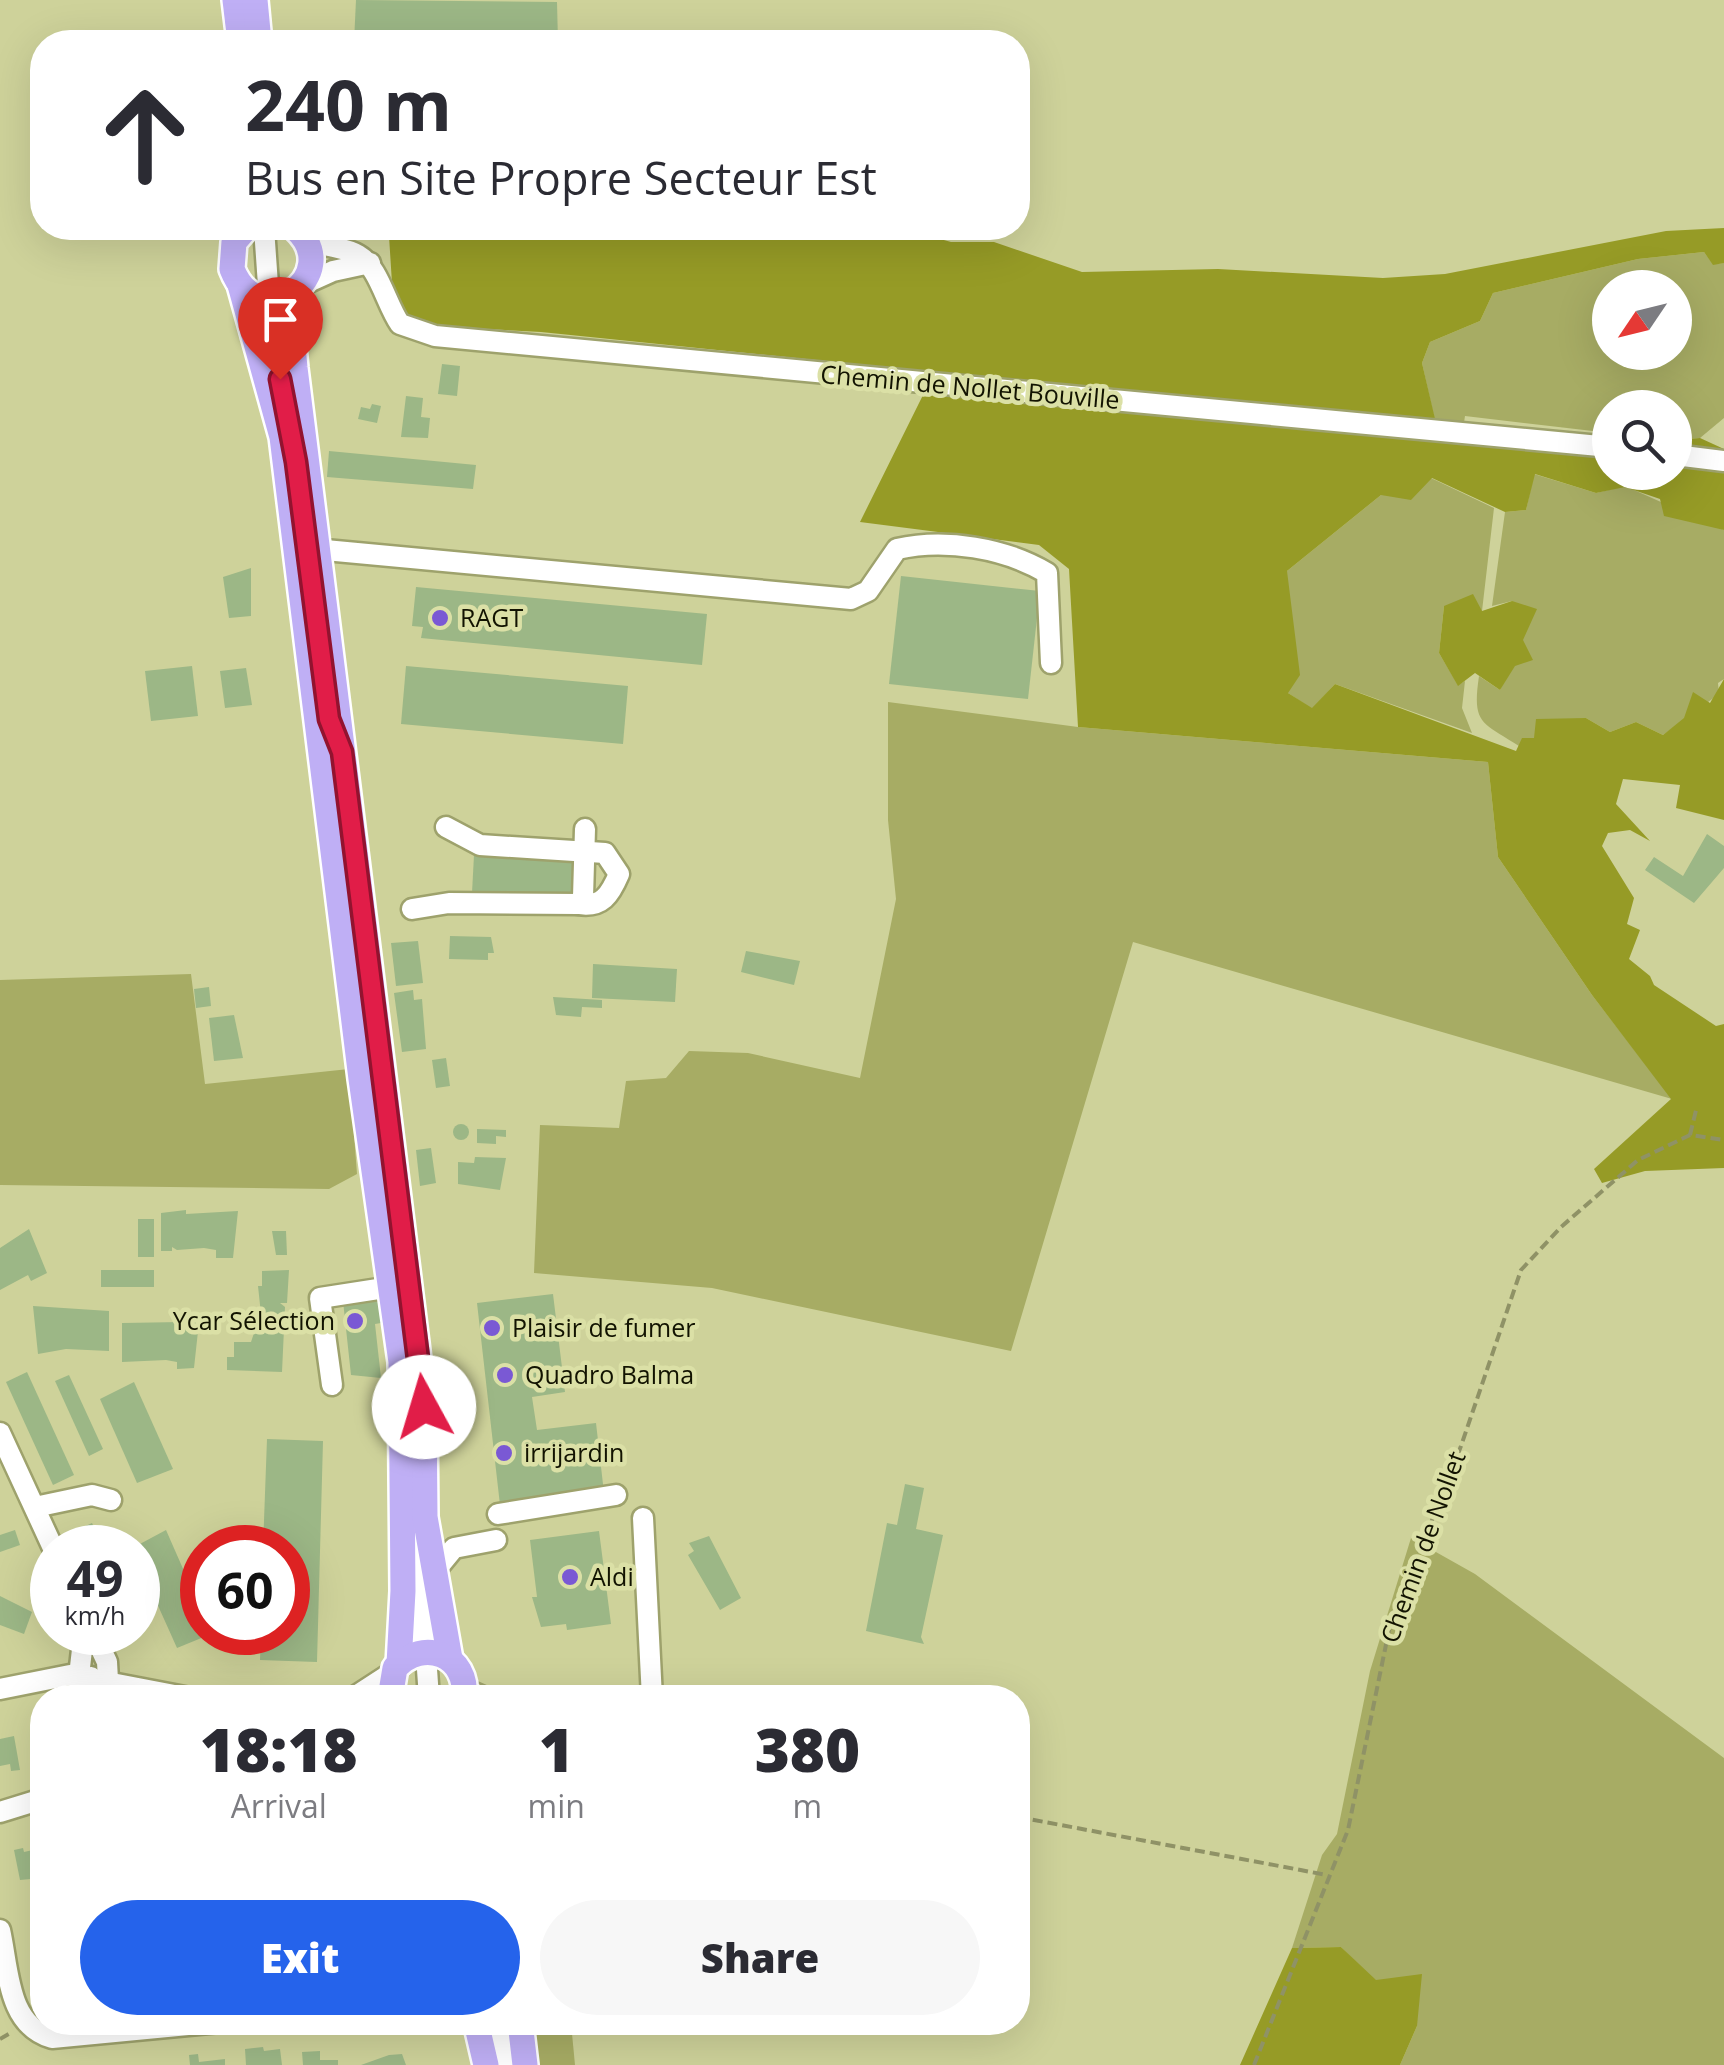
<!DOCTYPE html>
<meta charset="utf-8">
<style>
body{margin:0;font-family:"Open Sans",sans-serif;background:#f7f7f7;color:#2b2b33;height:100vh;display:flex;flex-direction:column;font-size:38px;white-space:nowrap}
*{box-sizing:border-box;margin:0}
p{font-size:32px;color:#7c7c81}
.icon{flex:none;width:55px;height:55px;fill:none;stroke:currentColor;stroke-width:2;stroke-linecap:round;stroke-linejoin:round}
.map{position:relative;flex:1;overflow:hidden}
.details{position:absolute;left:30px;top:1685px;width:1000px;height:350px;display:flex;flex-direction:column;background:#fff;border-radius:40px;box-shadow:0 10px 40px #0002}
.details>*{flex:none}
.banner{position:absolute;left:30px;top:30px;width:1000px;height:210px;border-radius:40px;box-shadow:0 10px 40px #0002;background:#fff;color:#2b2b33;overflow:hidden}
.needle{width:65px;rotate:235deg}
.tools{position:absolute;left:1592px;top:270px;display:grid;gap:20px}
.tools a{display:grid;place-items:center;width:100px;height:100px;border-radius:50%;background:#fff;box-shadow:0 10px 40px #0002;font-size:50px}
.speed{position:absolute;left:30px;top:1525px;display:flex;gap:20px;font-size:50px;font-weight:700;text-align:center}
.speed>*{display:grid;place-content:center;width:130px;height:130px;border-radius:50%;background:#fff;box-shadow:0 10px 40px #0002;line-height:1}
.speed small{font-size:25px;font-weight:400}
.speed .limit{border:15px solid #d22;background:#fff;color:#111}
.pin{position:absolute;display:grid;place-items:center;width:85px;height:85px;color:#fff;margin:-102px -42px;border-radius:50% 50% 50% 0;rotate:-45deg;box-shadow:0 0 10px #0007}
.pin .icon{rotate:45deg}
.me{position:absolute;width:110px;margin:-55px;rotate:354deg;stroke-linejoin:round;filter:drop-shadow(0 0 8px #0008)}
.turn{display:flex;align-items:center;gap:35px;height:210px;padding:0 50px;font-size:45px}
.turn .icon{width:130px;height:130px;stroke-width:2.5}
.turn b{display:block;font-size:70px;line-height:85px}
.eta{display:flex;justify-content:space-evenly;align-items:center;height:170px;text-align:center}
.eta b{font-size:60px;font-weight:800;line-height:70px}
.action{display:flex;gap:20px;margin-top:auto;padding:20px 50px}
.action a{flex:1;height:115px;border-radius:60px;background:#2563eb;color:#fff;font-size:40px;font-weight:800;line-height:115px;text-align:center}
.action a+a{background:#f7f7f7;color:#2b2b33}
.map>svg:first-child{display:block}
.green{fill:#a7ac64;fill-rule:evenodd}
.forest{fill:#969b26}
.building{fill:#9cb786}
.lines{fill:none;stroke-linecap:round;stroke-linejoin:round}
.minor-casing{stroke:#9ea26c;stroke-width:25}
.major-casing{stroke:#fff;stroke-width:30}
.path{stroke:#8f9266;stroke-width:4;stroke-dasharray:10 5;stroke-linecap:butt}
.minor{stroke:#fff;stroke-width:20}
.major{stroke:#bfaff5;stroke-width:25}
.route-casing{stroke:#92132f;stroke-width:25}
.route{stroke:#e11d48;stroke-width:18}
.poi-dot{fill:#7a59d4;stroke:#dbe0a6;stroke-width:4}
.labels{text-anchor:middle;stroke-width:9;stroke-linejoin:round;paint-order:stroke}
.street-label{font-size:25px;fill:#121301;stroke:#dbe0a6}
.poi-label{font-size:25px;fill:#121301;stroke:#dbe0a6;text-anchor:start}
</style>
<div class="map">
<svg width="1724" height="2065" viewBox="0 0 1724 2065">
<rect width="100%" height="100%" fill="#ced29a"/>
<g class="green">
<path d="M1704,252L1713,264L1724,263V418L1700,438L1675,440V408H1610V433L1465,416L1463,429L1436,426L1422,363L1430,342L1480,321L1493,293L1638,259ZM1610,288H1675V352H1610Z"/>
<path d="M1534,474L1596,493L1625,486L1724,530V679L1718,683L1719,694L1663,735L1636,722L1610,732L1586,718L1519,746C1481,722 1472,724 1479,676L1500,690L1522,640L1512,601L1492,606L1505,512L1526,510Z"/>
<polygon points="1431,478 1494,508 1482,611 1444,606 1439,653 1458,685 1465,681 1462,708 1472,733 1335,684 1312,709 1288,693 1287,571 1381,495"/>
<polygon points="888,702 1078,727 1488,762 1498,857 1592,995 1672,1099 1133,942 1011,1351 712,1288 534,1273 540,1125 619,1128 626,1081 666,1078 689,1051 748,1053 860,1078 896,899 888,820"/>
<polygon points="191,974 205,1084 349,1069 357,1174 329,1189 0,1185 0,980"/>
<polygon points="1411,1538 1475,1574 1724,1758 1724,2065 1400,2065 1417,2026 1341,1947 1292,1948 1322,1855 1337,1834 1370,1671"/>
<polygon points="533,2023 571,2023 575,2065 538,2065"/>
</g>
<g class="forest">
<polygon points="362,228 901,228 951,242 994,242 1082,272 1218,269 1383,278 1445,274 1666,231 1724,228 1724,263 1713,265 1704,252 1638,259 1493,293 1480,321 1430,342 1422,363 1439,436 1610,454 1610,472 1675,472 1675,440 1700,438 1724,449 1724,530 1664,516 1660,499 1625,487 1596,493 1535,474 1526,510 1505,512 1432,478 1411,500 1381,495 1287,571 1300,675 1288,693 1312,708 1335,684 1516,751 1522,738 1534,738 1536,719 1586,718 1610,732 1636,722 1663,735 1684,718 1693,692 1710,703 1724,679 1724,820 1676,808 1680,785 1623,779 1616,804 1650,841 1630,830 1608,833 1602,846 1634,898 1627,924 1640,930 1629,959 1650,976 1654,985 1716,1026 1724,1024 1724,1168 1645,1171 1602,1183 1594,1169 1671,1099 1592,995 1498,857 1488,762 1078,727 1069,569 1039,545 860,522 926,389 1228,402 541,332 431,326 403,315 392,283 389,236"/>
<polygon points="1473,594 1482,611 1512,601 1537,609 1523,640 1533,660 1515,666 1500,690 1475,673 1458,686 1439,653 1444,606"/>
<polygon points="1341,1947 1376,1980 1422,1974 1417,2026 1400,2065 1240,2065 1292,1948"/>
</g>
<g class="building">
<polygon points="356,0 557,2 558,42 354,42"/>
<polygon points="442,364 460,366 457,396 438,394"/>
<polygon points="406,396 423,398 421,417 430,418 428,438 401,437"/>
<polygon points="372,404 381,406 377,423 358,419 361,407 370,409"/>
<polygon points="329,451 476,465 473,489 327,477"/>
<polygon points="251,568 251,616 229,618 223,577"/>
<polygon points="901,576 1040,591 1028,699 889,684"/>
<polygon points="416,587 707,614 702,665 421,638 423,627 412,626"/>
<polygon points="192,666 198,716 151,721 145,671"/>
<polygon points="406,666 628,686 623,744 401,724"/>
<polygon points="246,668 252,705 225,708 220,671"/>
<polygon points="1707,834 1724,846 1724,868 1694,903 1645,870 1654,857 1683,876"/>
<polygon points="474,855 575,859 578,895 472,893"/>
<polygon points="450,936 491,937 494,953 488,953 488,960 449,959"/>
<polygon points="418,941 423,983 396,986 391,943"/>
<polygon points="746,951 800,961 794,985 741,972"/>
<polygon points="593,964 677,969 675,1002 592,998"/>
<polygon points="209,987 211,1006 196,1008 194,989"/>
<polygon points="413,990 414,1000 422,999 426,1049 402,1052 394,993"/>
<polygon points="553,997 602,1000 602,1008 582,1007 581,1017 556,1015"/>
<polygon points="234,1015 243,1058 214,1061 209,1018"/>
<polygon points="446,1058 450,1086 436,1088 432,1060"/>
<circle cx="461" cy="1132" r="8"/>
<polygon points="477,1129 506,1130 506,1137 496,1136 496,1144 477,1143"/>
<polygon points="431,1148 436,1183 420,1186 416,1150"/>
<polygon points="475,1157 506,1158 500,1190 458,1184 458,1162 474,1163"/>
<polygon points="186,1210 186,1214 238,1211 233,1258 216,1258 216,1250 204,1248 177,1250 172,1247 172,1251 161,1251 161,1213"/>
<rect x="138" y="1219" width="16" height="38"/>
<polygon points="29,1229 47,1273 31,1281 28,1275 0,1290 0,1248"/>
<polygon points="272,1231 286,1231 287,1255 276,1255"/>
<rect x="101" y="1270" width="53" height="17"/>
<polygon points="289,1270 287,1303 280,1303 285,1307 282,1372 227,1370 227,1357 234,1357 234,1342 251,1342 254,1333 263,1333 258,1286 262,1286 262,1271"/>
<polygon points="553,1294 565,1392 532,1397 537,1430 596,1423 604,1493 500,1505 477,1303"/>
<polygon points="377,1297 381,1323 375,1324 381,1378 351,1375 343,1301"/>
<polygon points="33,1306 109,1311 109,1351 66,1349 38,1354"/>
<polygon points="182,1322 199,1322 194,1368 177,1369 177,1362 166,1360 122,1362 122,1323"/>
<polygon points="27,1372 74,1475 53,1485 6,1382"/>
<polygon points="69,1375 103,1449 89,1456 55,1381"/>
<polygon points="134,1382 173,1469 137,1483 100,1399"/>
<polygon points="267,1439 323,1441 317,1662 260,1660 261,1632 288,1632 288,1548 263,1548"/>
<polygon points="905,1484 924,1488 916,1529 943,1535 921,1637 924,1644 866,1631 887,1523 897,1525"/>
<polygon points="92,1523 103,1548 77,1548 71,1533"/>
<polygon points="15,1530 20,1545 0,1552 0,1535"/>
<polygon points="166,1530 202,1612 202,1632 216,1632 177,1648 138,1561 138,1545"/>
<polygon points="599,1531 611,1624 567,1630 566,1624 541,1627 532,1597 537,1597 530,1540"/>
<polygon points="709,1536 741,1598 720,1610 688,1555 694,1551 689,1543"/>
<polygon points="0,1596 32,1612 24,1634 0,1625"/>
<polygon points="42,1714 42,1750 39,1751 31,1717"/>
<polygon points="14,1736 20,1770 11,1771 10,1764 0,1766 0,1739"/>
<polygon points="23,1848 24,1852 42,1848 42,1878 20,1880 14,1850"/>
<polygon points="42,1915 42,1967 41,1967 34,1943 41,1942 32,1917"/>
<polygon points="368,2022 405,2022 405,2025 369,2030"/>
<polygon points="263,2047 264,2051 280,2049 282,2065 246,2065 245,2049"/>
<polygon points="320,2051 320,2060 338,2060 338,2065 303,2065 302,2052"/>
<polygon points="198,2054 199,2062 225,2059 225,2065 190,2065 189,2055"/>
<polygon points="402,2054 406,2065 361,2065 389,2055"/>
</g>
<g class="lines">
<g class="minor-casing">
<g id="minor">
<polyline points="264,228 272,342 291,433"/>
<path d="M304,237C323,248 343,246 358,255C379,267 386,304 400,324L435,336L1610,447"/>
<polyline points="302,285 333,271 370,263"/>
<polyline points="1675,455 1724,461"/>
<path d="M325,550L851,599L868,591L897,549C945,538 1005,548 1047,573L1051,663"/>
<path d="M446,827L480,845L605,853L619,874C610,895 602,908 578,904"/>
<polyline points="412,909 449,903 578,904 583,897 585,829"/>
<polyline points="332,1385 320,1298 391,1287"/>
<polyline points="0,1433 53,1548"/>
<polyline points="35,1507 92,1495 111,1500"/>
<polyline points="498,1514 616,1495"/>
<polyline points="643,1518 652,1698"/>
<polyline points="417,1526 429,1698"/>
<polyline points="435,1571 454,1548 496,1540"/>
<polyline points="93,1632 107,1662 108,1680"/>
<polyline points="79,1676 84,1632"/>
<polyline points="0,1689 70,1675 190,1698"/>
<polyline points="465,1689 485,1698"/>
<polyline points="90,1698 91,1677"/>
<polyline points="353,1698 393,1672"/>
<polyline points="0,1812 42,1799"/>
<path d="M0,1930C9,1970 7,2025 52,2038L220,2022"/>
<polyline points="497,2022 503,2065"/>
</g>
</g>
<g class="major-casing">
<g id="major">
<polyline points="235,0 240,42"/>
<polyline points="255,0 259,42"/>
<path d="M246,228L234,242L232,269C258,337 347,275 295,228"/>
<polyline points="240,285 282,437 361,1079 401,1362 403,1591 399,1664"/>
<polyline points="296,291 291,325 295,368 424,1407 425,1517 450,1659"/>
<path d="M390,1698L395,1668C423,1637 469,1655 464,1698"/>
<polyline points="476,2022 486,2065"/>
<polyline points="520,2022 525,2065"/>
</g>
</g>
<g class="path">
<polyline points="1690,1135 1697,1106"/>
<polyline points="1018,1817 1327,1875"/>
<polyline points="0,2039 12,2032"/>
<polyline points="1254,2065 1348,1830 1389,1630 1461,1446 1521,1270 1561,1227 1638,1160 1690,1135 1724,1140"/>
</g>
<use href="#minor" class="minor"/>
<use href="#major" class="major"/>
</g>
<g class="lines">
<g class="route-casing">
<polyline id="route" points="280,379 296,462 329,719 342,752 424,1407"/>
</g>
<use href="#route" class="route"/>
</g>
<g class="poi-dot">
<circle cx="440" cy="618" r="10"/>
<circle cx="355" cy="1321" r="10"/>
<circle cx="492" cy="1328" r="10"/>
<circle cx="505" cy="1375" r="10"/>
<circle cx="504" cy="1453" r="10"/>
<circle cx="570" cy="1577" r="10"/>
</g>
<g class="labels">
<g class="street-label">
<text transform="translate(970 387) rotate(5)" y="9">Chemin de Nollet Bouville</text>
<text transform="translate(1423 1547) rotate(-70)" y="9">Chemin de Nollet</text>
</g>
<g class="poi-label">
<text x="460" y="627">RAGT</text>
<text x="335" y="1330" text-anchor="end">Ycar Sélection</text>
<text x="512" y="1337">Plaisir de fumer</text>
<text x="525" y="1384">Quadro Balma</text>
<text x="524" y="1462">irrijardin</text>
<text x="590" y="1586">Aldi</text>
</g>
</g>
</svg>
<div class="tools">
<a><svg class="needle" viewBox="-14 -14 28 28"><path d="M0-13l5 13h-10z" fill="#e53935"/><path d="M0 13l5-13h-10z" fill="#7c7c81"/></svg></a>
<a><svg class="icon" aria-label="search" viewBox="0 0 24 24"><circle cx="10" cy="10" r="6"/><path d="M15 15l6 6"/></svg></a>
</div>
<div class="speed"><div>49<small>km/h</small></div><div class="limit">60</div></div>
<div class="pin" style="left:280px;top:379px;background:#d93025"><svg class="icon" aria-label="arrive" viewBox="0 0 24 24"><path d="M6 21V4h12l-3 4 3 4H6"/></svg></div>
<svg class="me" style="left:424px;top:1407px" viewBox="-20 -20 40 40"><circle r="19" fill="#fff"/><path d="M0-13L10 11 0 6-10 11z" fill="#e11d48"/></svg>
<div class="banner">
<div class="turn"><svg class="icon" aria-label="ahead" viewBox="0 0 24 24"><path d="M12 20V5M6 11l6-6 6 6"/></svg><div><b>240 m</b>Bus en Site Propre Secteur Est</div></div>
</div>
<section class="details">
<div class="eta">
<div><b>18:18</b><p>Arrival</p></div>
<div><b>1</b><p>min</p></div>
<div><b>380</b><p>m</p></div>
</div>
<div class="action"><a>Exit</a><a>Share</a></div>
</section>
</div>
